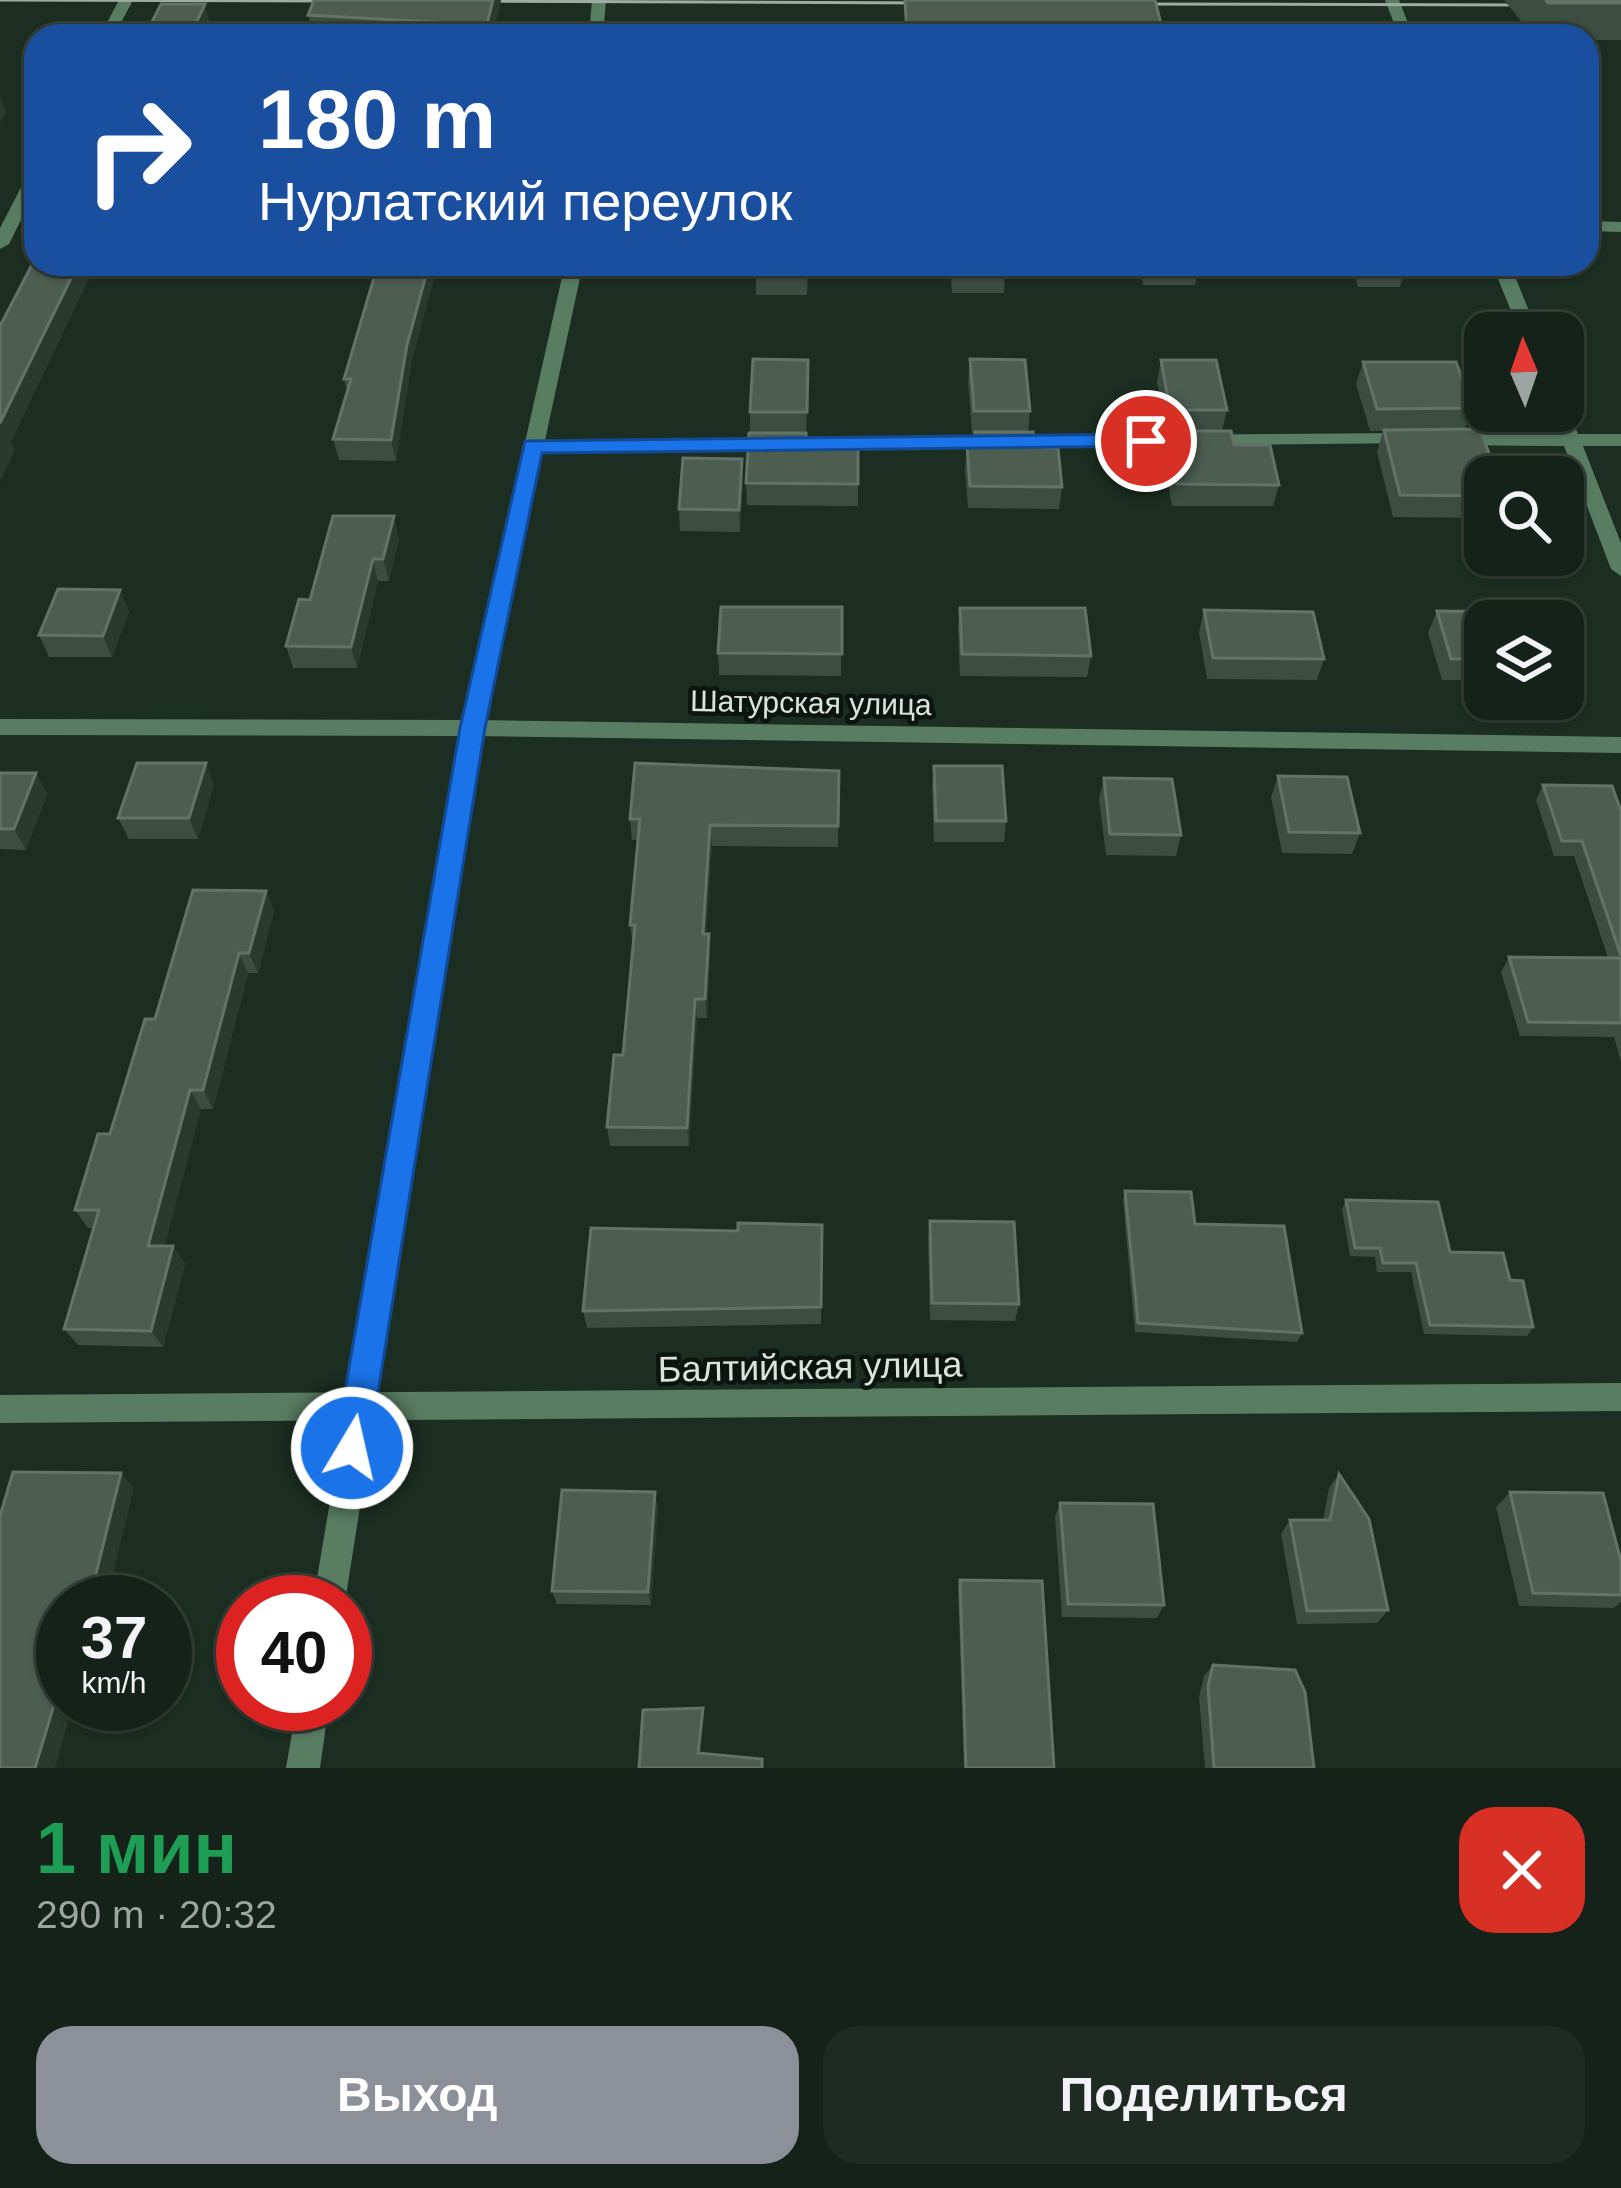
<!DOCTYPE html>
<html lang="ru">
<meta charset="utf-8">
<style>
body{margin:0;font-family:Helvetica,sans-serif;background:#1e2a22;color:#f1f3f6;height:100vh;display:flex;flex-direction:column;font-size:45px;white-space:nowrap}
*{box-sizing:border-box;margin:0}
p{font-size:39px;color:#9da4a2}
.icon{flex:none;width:66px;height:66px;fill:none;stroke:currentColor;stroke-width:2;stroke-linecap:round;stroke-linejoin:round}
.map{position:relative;height:1768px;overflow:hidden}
.details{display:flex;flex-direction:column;background:#152219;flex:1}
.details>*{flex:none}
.hud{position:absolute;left:24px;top:24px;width:1575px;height:252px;border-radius:36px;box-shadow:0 3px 9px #0004,0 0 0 3px #343f38;background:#1a4fa0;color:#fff;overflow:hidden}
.needle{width:78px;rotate:358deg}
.buttons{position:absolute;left:1464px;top:312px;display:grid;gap:24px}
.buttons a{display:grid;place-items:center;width:120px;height:120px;border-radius:24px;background:#152219;box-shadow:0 3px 9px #0004,0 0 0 3px #343f38;font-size:60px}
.speed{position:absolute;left:36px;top:1575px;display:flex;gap:24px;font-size:60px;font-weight:700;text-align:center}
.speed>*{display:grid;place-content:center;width:156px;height:156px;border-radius:50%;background:#152219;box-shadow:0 3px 9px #0004,0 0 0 3px #343f38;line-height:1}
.speed small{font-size:30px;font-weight:400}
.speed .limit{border:18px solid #d22;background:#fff;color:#111}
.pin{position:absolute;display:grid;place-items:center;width:102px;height:102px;color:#fff;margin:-51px;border:6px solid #fff;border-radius:50%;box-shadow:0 3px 12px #0007}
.me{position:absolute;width:132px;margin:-66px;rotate:9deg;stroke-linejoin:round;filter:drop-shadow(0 0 9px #0008)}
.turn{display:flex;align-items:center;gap:42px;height:252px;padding:0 36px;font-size:54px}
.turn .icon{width:156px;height:156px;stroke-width:2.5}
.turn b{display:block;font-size:84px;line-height:102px}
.round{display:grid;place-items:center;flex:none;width:126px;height:126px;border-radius:36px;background:#1e2a22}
.overview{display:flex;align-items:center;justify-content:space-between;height:204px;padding:0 36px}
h1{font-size:72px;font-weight:600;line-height:90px;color:#1e9e55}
.cta{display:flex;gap:24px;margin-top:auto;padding:24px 36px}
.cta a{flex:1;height:138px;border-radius:36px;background:#8c9099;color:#fff;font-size:48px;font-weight:600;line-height:138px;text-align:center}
.cta a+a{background:#1e2a22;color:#f1f3f6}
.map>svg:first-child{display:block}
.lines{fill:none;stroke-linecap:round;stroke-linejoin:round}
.minor{fill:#597d63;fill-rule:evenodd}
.tertiary{fill:#597d63;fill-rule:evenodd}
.tram{stroke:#9faca1;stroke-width:3}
.wall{fill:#3c4e41}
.shaded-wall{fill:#283b2d}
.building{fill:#4d5e51;stroke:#637367;stroke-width:3}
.route{fill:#1a73e8;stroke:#114b97;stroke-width:3}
.labels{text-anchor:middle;stroke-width:9;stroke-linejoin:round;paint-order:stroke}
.street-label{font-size:30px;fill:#d9e4db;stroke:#0c140f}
.near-street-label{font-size:36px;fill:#d9e4db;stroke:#0c140f}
</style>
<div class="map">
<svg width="1621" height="1768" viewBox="0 0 1621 1768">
<rect width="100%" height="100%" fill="#1c2e21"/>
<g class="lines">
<g class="minor">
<polygon points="119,0 133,0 114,36 100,36"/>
<polygon points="1385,0 1399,0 1413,36 1399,36"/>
<polygon points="36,169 36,190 9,244 0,249 0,228 28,174"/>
<polygon points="1587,221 1621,222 1621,232 1587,231"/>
<polygon points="1492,264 1510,264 1538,333 1520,333"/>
<polygon points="1563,406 1569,411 1578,434 1621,434 1621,446 1583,446 1621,543 1621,576 1611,569 1564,446 1455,445 1445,439 1455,433 1559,434 1551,411 1563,411"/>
<polygon points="1409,433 1419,439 1416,443 532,452 522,446 532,440"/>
<polygon points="0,719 472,720 1621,737 1621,753 472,736 0,735"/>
<polygon points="1621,1383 1621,1411 0,1423 0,1395"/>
</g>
<g class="tertiary">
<polygon points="592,0 606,0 603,36 589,36"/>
<polygon points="565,264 583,264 483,728 345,1602 313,1602 461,728"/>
<polygon points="297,1704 329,1704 320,1768 286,1768"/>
</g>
<g class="tram">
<polyline points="0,0 349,1"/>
<polyline points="469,1 937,3"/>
<polyline points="1123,4 1543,5"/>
</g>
</g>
<g class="wall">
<polygon points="501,0 492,36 313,35 308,15"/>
<polygon points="905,0 1161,24 1159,36 905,36"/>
<polygon points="1504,0 1621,0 1621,40 1587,40 1587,36 1533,36"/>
<polygon points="756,264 808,264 807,295 756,295"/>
<polygon points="950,264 1005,264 1004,293 952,293"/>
<polygon points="1139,264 1199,264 1195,285 1143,285"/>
<polygon points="1351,264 1402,264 1404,272 1400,287 1358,287"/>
<polygon points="970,359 1030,411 1028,432 1034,447 1062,487 1059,509 968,508 965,469 967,447 974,447 975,433 972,433 968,381"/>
<polygon points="808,360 806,444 858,445 858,506 747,505 746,483 750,433 750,412"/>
<polygon points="1161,360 1227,410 1222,431 1234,445 1279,485 1273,506 1172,506 1165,466 1174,432 1166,432 1157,382"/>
<polygon points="1363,362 1473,408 1465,429 1490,456 1485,477 1485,518 1393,517 1377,452 1383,431 1370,431 1356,384"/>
<polygon points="411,365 396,461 339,460 333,439 347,393 344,379"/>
<polygon points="743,480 740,532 680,531 679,509"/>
<polygon points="399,538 389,581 378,581 357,668 293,668 286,646 310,600"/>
<polygon points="842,607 841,676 719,675 718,653"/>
<polygon points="960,608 1091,656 1087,677 960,676 958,629"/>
<polygon points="1204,610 1324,659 1317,680 1207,679 1199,632"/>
<polygon points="129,611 112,657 49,657 39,635"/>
<polygon points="1437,611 1485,621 1485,680 1442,680 1428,633"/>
<polygon points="1563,627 1575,660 1564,681 1563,681"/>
<polygon points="934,766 1006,821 1004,842 934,842 932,787"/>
<polygon points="839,771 838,847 712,846 706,934 710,954 707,1018 697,1018 689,1146 610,1146 607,1127 623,1055 633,945 630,925 638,840 632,840 630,819"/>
<polygon points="0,773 36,773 47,794 26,850 0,849"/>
<polygon points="1278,776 1360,833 1352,854 1282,853 1271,797"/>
<polygon points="1104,778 1181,835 1176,856 1106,855 1099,799"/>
<polygon points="214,784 198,839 129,839 118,818"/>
<polygon points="1543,785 1621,811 1621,1062 1614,1037 1520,1036 1501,972 1509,957 1608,958 1574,856 1554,856 1536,800"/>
<polygon points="266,891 274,911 258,973 248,973 213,1109 201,1109 164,1246 173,1246 185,1264 163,1347 78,1345 64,1329 94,1228 88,1228 75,1210 110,1134 155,1019"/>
<polygon points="1125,1191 1195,1224 1302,1333 1297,1342 1135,1332 1123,1200"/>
<polygon points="1346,1200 1510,1280 1533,1327 1527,1336 1424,1334 1411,1272 1377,1272 1375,1257 1350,1256 1342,1209"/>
<polygon points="930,1221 1019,1304 1015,1321 930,1320 928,1239"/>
<polygon points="822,1225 821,1324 587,1328 583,1311 738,1231"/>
<polygon points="1339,1474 1388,1610 1377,1623 1297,1624 1281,1534 1290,1520 1323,1520 1329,1488"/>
<polygon points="1510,1492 1621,1561 1621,1602 1614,1608 1519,1606 1496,1507"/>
<polygon points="1060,1503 1164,1605 1157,1618 1062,1617 1055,1517"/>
<polygon points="658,1506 651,1605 557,1604 552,1591"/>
<polygon points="960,1580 1054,1768 964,1768 958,1586"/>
<polygon points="1213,1665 1314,1768 1205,1768 1199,1697 1204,1676"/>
</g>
<g class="shaded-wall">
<polygon points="493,0 501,0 492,36 484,36"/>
<polygon points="205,4 210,24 205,36 190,36"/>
<polygon points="0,96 6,112 0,122"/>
<polygon points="78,264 96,264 11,442 15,450 0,482 0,423"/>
<polygon points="429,264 438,264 411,365 396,461 391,440 407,345"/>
<polygon points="742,459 743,480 740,532 739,510"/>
<polygon points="394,516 399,538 389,581 383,559"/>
<polygon points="373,559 378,581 357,668 351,647"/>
<polygon points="120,590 129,611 112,657 103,636"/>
<polygon points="206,763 214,784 198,839 189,818"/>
<polygon points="36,773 47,794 26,850 14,829"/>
<polygon points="710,825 712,846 705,954 703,934"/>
<polygon points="266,891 274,911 258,973 249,953"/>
<polygon points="709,934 710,954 707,1018 705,999"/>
<polygon points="239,953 248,973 213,1109 203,1090"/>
<polygon points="695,999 697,1018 689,1146 687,1128"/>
<polygon points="190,1090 201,1109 160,1263 148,1246"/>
<polygon points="173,1246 185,1264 163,1347 151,1331"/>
<polygon points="121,1473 134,1488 106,1602 89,1602"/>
<polygon points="655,1492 658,1506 651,1605 648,1592"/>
<polygon points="63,1675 63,1704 73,1704 55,1768 35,1768"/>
<polygon points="703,1708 704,1716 700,1761 698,1753"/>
</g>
<g class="building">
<polygon points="314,0 493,0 484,36 446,36 450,23 308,15"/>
<polygon points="905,0 1155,0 1161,24 1076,24 1079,36 907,36"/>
<polygon points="1546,0 1621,0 1621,3 1548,3"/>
<polygon points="161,4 205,4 190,36 145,36"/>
<polygon points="1467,30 1515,31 1518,36 1469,36"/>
<polygon points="36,257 36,264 78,264 0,423 0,326"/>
<polygon points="378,264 429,264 407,345 391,440 333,439 351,379 344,379"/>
<polygon points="756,264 808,264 807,274 755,273"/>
<polygon points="953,264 1005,264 1006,274 954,273"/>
<polygon points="1360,264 1402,264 1404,272 1362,272"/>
<polygon points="753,359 808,360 807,412 750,412"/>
<polygon points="970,359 1025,360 1030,411 974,411"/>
<polygon points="1161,360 1216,360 1227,410 1170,410"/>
<polygon points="1363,362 1456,362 1473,408 1377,409"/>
<polygon points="1480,429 1490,456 1501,456 1509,477 1485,477 1485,496 1400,495 1384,430"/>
<polygon points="1174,431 1231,431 1234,445 1270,445 1279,485 1177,484 1170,444 1176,444"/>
<polygon points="975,432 1033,432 1034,447 1058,448 1062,487 970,486 967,447 976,447"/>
<polygon points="749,433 806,433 806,444 858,445 858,484 746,483"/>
<polygon points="683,458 742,459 739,510 679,509"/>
<polygon points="333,516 394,516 383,559 373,559 351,647 286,646 299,599 310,600"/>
<polygon points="58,589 120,590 103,636 39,635"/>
<polygon points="721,607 842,607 842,654 718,653"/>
<polygon points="960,608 1085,608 1091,656 962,654"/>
<polygon points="1204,610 1313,612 1324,659 1213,658"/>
<polygon points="1437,611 1558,612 1561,621 1485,621 1485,659 1451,659"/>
<polygon points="1563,627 1575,660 1563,660"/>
<polygon points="137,763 206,763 189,818 118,818"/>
<polygon points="635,763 839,771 838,826 710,825 703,934 709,934 705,999 695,999 687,1128 607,1127 614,1055 623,1055 635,925 630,925 640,819 630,819"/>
<polygon points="934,766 1002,766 1006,821 936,821"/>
<polygon points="0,773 36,773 14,829 0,829"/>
<polygon points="1278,776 1347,777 1360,833 1289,832"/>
<polygon points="1104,778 1172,779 1181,835 1110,834"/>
<polygon points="1543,785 1612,786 1621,811 1621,956 1582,841 1562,841"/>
<polygon points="193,890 266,891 249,953 239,953 203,1090 190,1090 148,1246 173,1246 151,1331 64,1329 99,1210 75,1210 98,1134 110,1134 145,1019 155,1019"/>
<polygon points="1509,957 1621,958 1621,1023 1528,1022"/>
<polygon points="1125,1191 1191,1192 1195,1224 1284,1226 1302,1333 1138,1323"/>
<polygon points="1346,1200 1438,1202 1450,1252 1503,1253 1510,1280 1523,1281 1533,1327 1430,1325 1416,1263 1383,1263 1380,1248 1355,1248"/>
<polygon points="930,1221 1014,1222 1019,1304 932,1303"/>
<polygon points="738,1223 822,1225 821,1307 583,1311 591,1228 738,1231"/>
<polygon points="13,1472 121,1473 89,1602 63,1602 63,1675 35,1768 0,1768 0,1516"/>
<polygon points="1339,1474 1369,1519 1388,1610 1307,1611 1290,1520 1330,1520"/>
<polygon points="562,1490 655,1492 648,1592 552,1591"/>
<polygon points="1510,1492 1603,1493 1621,1561 1621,1595 1533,1593"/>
<polygon points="1060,1503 1153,1504 1164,1605 1068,1604"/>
<polygon points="960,1580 1042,1581 1054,1768 966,1768"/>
<polygon points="1213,1665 1295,1670 1305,1692 1314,1768 1214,1768 1208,1686"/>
<polygon points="703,1708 698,1753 762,1759 762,1768 639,1768 643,1710"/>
</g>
<polygon class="route" points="1146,434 1157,441 1154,446 542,453 485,728 369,1448 364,1460 352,1465 340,1460 335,1448 460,728 525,441"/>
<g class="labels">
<g class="street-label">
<text transform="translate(811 703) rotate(1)" y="10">Шатурская улица</text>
</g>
<g class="near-street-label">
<text transform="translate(810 1366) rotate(-1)" y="13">Балтийская улица</text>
</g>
</g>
</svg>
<div class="buttons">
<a><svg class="needle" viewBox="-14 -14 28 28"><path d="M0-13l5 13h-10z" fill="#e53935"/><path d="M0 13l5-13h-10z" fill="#9da4a2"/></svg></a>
<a><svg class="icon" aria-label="search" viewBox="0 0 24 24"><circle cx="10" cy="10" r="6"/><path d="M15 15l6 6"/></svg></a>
<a><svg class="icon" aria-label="layers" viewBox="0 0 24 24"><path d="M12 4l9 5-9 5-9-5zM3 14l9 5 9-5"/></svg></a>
</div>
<div class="speed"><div>37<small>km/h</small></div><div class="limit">40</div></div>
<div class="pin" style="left:1146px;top:441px;background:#d93025"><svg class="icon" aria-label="arrive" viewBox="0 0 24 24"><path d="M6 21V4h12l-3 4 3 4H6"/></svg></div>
<svg class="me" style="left:352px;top:1448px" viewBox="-20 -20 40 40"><circle r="17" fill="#1a73e8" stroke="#fff" stroke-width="3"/><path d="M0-11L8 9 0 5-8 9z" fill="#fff"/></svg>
<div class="hud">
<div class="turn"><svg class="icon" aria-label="right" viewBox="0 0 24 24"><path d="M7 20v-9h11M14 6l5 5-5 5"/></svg><div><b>180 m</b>Нурлатский переулок</div></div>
</div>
</div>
<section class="details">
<div class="overview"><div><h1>1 мин</h1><p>290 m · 20:32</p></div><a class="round" style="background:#d93025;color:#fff"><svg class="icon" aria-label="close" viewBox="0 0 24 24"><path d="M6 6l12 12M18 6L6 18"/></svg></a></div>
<div class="cta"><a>Выход</a><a>Поделиться</a></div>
</section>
